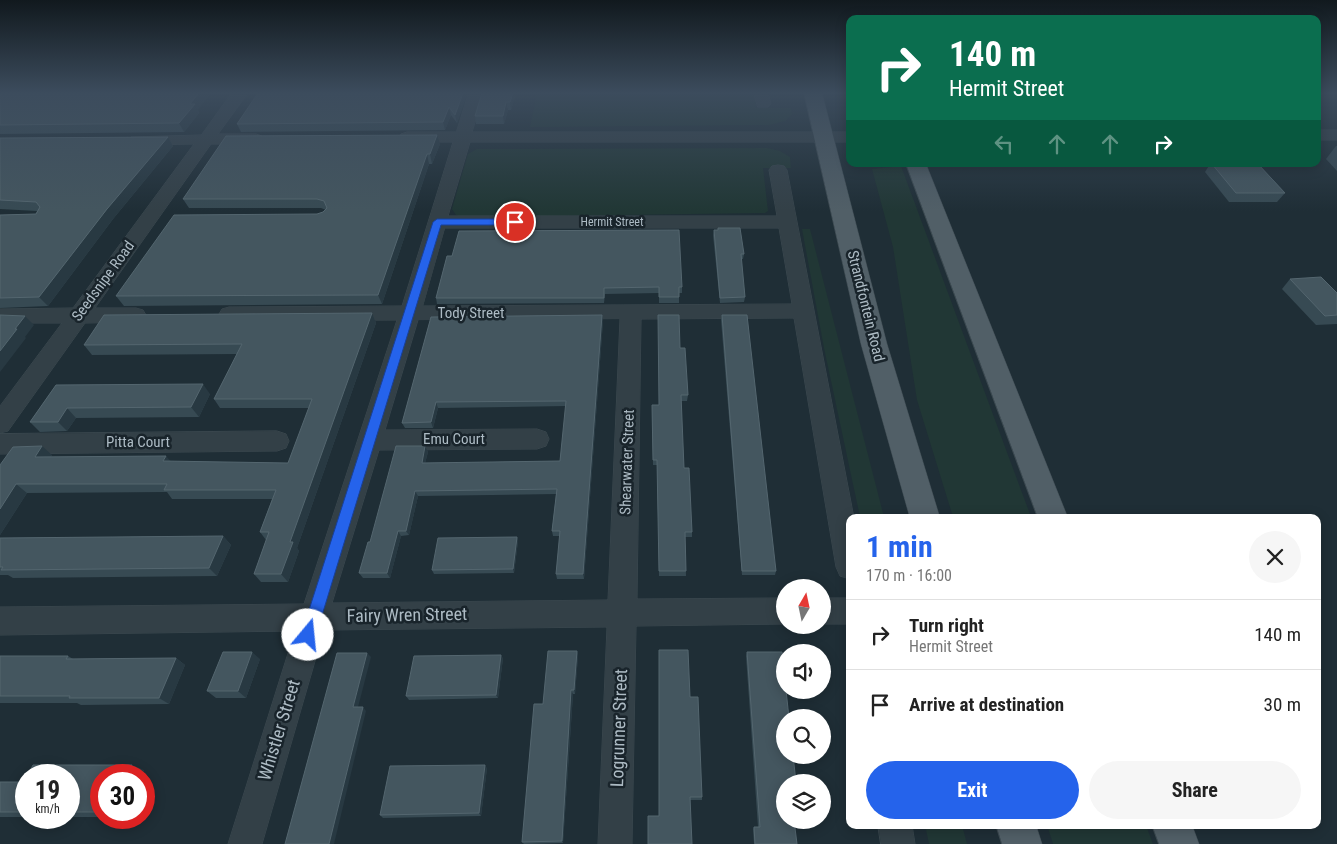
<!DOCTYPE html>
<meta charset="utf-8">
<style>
body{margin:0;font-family:"Roboto Condensed",sans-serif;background:#f6f6f6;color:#222;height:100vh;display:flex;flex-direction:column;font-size:19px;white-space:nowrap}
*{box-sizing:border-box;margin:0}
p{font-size:16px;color:#767676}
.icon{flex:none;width:28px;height:28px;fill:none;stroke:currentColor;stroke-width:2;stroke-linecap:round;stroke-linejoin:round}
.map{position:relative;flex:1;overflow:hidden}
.details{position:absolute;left:846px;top:514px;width:475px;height:315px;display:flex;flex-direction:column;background:#fff;border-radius:10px;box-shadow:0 2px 12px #0003}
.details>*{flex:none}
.banner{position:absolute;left:846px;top:15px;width:475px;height:152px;border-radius:10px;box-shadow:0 2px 12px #0003;background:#0b6e4f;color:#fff;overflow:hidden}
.needle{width:32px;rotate:9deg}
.tools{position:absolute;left:776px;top:579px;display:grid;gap:10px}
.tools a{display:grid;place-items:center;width:55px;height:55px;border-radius:50%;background:#fff;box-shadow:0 2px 12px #0003;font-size:25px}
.speed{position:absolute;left:15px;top:764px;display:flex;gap:10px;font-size:25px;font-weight:700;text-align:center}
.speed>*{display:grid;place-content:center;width:65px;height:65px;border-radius:50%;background:#fff;box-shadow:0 2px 12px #0003;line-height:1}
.speed small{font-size:12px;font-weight:400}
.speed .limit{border:8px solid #d22;background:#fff;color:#111}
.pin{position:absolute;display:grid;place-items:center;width:42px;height:42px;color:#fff;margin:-21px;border:2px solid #fff;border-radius:50%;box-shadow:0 1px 5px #0007}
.me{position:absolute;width:55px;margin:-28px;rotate:17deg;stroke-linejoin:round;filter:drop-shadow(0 0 4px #0008)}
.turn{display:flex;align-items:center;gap:18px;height:105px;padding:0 20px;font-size:22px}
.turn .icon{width:65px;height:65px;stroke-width:2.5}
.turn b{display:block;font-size:35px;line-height:42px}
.lanes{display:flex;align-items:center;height:48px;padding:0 20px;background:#0003;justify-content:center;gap:25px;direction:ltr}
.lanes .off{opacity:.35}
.round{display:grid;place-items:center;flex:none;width:52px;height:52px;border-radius:26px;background:#f6f6f6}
.summary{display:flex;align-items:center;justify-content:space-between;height:85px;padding:0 20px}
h1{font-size:30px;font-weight:700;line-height:38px;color:#2563eb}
.button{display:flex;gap:10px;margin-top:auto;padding:10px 20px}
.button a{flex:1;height:58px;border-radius:30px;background:#2563eb;color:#fff;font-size:20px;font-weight:700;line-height:58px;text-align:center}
.button a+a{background:#f6f6f6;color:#222}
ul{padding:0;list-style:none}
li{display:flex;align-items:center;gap:15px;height:70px;padding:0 20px;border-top:1px solid #e0e0e0}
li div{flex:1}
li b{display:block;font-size:19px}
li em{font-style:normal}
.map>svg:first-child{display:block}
.green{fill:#213735}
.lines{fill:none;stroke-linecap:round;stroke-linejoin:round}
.minor-casing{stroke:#3c4950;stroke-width:1}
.primary-casing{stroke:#3c4950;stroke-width:1}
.minor{fill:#334047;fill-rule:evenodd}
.primary{fill:#515f67;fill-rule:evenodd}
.wall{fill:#374a53}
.shaded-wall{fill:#283942}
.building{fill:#44565f;stroke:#54666f}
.route{fill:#2563eb;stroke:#184099}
.labels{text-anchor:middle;stroke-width:5;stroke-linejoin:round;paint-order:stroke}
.far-street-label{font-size:12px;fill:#adbbc4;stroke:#19242b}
.street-label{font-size:15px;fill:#adbbc4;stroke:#19242b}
.near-street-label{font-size:18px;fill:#adbbc4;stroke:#19242b}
</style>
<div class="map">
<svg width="1337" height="844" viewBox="0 0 1337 844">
<rect width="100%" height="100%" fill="#1f2e36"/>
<g class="green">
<polygon points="537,93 754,93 756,108 791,108 792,114 785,121 769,125 530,127"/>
<polygon points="767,148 780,151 790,157 791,168 763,168 768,211 765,213 461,217 456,215 452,209 468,154 477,149"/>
<polygon points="901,166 1031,517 953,517 917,400 893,247 872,169"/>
<polygon points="802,229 810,229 884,517 860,517 824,348"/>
<polygon points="925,825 962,825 967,844 929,844"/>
<polygon points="1047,825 1146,825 1153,844 1053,844"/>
</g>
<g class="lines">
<g class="minor-casing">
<g id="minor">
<polygon points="232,93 248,93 218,134 256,134 262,136 264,139 262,142 256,144 211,144 95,308 136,308 143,310 146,315 143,320 136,322 85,323 8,431 0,433 0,406 62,323 0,323 0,309 73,308 194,144 137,145 131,143 129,140 131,137 201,135"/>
<path d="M469,93H484L472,132H850V142H470L448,216H777L769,170L772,166L778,165L784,166L787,170L854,518H850V579L840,576L836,567L794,318L641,319L637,599L785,598V624L636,626L632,844H598L607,627L324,630L262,844H228L295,631L0,635V607L304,604L397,320L229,321L222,319L219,314L222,309L229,307L402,306L453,142H407L401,140L399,137L401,134L407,132H456ZM445,228H779L792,304L423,306ZM620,319L608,600L332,603L379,450L537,449L546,446L549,439L546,432L537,429L385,430L418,320Z"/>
<polygon points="754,93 768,93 771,104 768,107 758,107"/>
<rect x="1318" y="130" width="19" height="10"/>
<polygon points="277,431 286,434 289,441 286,448 277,451 0,454 0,434"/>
<rect x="822" y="598" width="28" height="26"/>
<polygon points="878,825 912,825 915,844 881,844"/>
</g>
</g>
<g class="primary-casing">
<g id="primary">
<polygon points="804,93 822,93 887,344 940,518 910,518 861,344"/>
<polygon points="906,164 926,164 1068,518 1038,518"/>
<polygon points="996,825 1036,825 1042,844 1002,844"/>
<polygon points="1152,825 1192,825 1199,844 1159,844"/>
</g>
</g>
<use href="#minor" class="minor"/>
<use href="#primary" class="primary"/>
</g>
<g class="wall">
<polygon points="467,93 457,123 451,115 445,130 241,132 237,124"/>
<polygon points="482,93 516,93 511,110 508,110 504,124 476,124 475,116"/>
<polygon points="0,94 198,110 199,113 184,132 0,134"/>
<polygon points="168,137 173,146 113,219 48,306 0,308 0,215 36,214 37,211 0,209 0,138"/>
<polygon points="440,144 432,164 429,164 382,304 124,306 116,296 323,212 326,210 321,208 189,208 183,199"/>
<polygon points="1336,146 1337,146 1337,171 1326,159"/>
<polygon points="1210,164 1258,164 1285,193 1277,202 1229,202 1205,172"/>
<polygon points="714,230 744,254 743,259 741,259 745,297 744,302 720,303 713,235"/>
<polygon points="447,256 682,287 682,293 679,293 679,303 659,303 659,293 605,294 604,303 437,304 436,298"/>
<polygon points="1290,279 1337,293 1337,324 1316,325 1282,289"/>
<polygon points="372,313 376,323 297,548 299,551 288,582 261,582 254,574 266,540 260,532 272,499 172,499 167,492 27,493 0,535 0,465 52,455 51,457 171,462 288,463 309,408 220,408 214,399 237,354 92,355 84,345"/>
<polygon points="602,315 603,321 584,579 557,579 556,574 560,536 553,536 552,531 556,494 418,496 409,535 401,536 390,578 363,578 359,573 370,542 425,446 428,452 425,463 560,461 566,406 438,408 433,428 405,428 402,423 431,317"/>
<polygon points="722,315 776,571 775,575 742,575 721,320"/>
<polygon points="680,348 688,395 687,401 681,401 684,468 692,532 692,537 685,537 686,576 659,576 657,465 653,465 652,405 659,405"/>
<polygon points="56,385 210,394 199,417 76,418 67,431 40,432 30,422"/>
<polygon points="223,536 231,545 217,576 13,578 8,575 0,575 0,538"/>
<polygon points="517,537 518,541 514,573 434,574 432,570"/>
<polygon points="577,651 578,656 575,694 573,694 563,843 524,844 522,842 543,704"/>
<polygon points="747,652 785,782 797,844 754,844 753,829 754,827 758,827 746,656"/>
<polygon points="0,656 68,656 73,659 176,658 185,665 169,704 81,705 77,703 0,703"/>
<polygon points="503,658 498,698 409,700 406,696"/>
<polygon points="260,659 246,698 216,698 207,691"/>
<polygon points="690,697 702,797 702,800 690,800 659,816"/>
<polygon points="487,768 481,816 383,818 380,815"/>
<polygon points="144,770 142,775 101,775 101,817 69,817 69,775"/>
<polygon points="26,779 26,817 0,817 0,782 25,782"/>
</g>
<g class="shaded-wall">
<polygon points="199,93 211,93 198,110 199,113 184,132 179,123 190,104"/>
<polygon points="463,93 467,93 457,123 455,115"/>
<polygon points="513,93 516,93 511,110 510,102"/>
<polygon points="506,102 508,110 504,124 503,116"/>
<polygon points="449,107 451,115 445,130 443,122"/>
<polygon points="437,135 440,144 432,164 430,154"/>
<polygon points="168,137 173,146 113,219 48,306 39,297 107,209"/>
<polygon points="427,154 429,164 382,304 378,295"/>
<polygon points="372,313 376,323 297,548 299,551 288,582 281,574 290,542"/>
<polygon points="602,315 603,321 584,579 583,574"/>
<polygon points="25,316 34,325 25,337 26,338 0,372 0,351"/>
<polygon points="203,384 210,394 199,417 191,407"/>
<polygon points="436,402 438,408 433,428 431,422"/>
<polygon points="67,408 76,418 67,431 58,422"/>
<polygon points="42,446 52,455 45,466 35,457"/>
<polygon points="425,446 428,452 424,468 422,463"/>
<polygon points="166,456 174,465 163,461"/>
<polygon points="16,484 27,493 0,535 0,509"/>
<polygon points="415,491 418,496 409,535 406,531"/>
<polygon points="398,531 401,536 390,578 387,573"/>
<polygon points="223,536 231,545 217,576 209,568"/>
<polygon points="517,537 518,541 514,573 513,569"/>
<polygon points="577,651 578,656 575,694 574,690"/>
<polygon points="252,652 260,659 246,698 238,691"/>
<polygon points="367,653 371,657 357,711 353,707"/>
<polygon points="501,655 503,658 498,698 496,695"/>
<polygon points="176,658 185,665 169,704 159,698"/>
<polygon points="571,690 573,694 563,843 562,841"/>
<polygon points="363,707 366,711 334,844 329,844"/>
<polygon points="132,765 144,770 142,775 128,775"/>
<polygon points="485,765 487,768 481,816 479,813"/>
</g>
<g class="building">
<polygon points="1,93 199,93 190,104 195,104 179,123 0,125 0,94"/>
<polygon points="258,93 463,93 455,115 449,107 443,122 237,124"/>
<polygon points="482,93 513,93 510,102 506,102 503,116 475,116"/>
<polygon points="437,135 430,154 427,154 378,295 116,296 174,215 317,214 323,212 327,208 324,201 317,199 183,199 226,136"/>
<polygon points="168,137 107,209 39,297 0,298 0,215 36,214 40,207 36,202 0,200 0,138"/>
<polygon points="1212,164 1258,164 1285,193 1236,193"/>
<polygon points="718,228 740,228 744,254 741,254 745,297 720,298 714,230 718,230"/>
<polygon points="679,230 682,287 679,287 679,297 659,297 659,287 604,288 604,298 436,298 447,256 452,256 459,231"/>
<polygon points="1321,277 1337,293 1337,315 1325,316 1290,279"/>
<polygon points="372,313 290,542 293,542 281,574 254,574 269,532 260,532 276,490 164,490 167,484 16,484 0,509 0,465 13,447 42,446 35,457 166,456 163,461 288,463 312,399 214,399 242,344 84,345 104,315"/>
<polygon points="0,315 25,316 15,329 17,329 0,351"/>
<polygon points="602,315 583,574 556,574 560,531 552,531 557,489 415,491 406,531 398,531 387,573 359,573 368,542 370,542 396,446 425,446 422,463 560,461 566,401 436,402 431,422 402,423 431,317"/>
<polygon points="658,315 679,315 680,348 685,348 688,395 681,395 684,468 689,468 692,532 685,532 686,571 659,571 657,460 653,460 652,405 659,405"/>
<polygon points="722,315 747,315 776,571 742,571"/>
<polygon points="203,384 191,407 67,408 58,422 30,422 56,385"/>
<polygon points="223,536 209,568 1,570 3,567 0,567 0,538"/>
<polygon points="517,537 513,569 432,570 438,538"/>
<polygon points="659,650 688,650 690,697 698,697 702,797 690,797 692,844 648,844 648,816 659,816"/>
<polygon points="548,651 577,651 574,690 571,690 562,841 522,842 534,704 543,704"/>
<polygon points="223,652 252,652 238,691 207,691"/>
<polygon points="747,652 782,652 785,677 785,690 786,690 789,718 785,718 785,755 793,755 796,782 785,782 785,820 794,820 797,844 755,844 754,827 760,827"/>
<polygon points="337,653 367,653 353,707 363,707 329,844 285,844"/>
<polygon points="501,655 496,695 406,696 414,656"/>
<polygon points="0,656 68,656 66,659 176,658 159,698 69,698 70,696 0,696"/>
<polygon points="33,765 132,765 128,775 101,775 101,812 69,812 69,775 28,775"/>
<polygon points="485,765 479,813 380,815 390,766"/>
<polygon points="26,779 26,812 0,812 0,782 25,782"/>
</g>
<linearGradient id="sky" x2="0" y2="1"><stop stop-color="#11191e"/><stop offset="0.44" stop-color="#3c4c5d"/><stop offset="1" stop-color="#3c4c5d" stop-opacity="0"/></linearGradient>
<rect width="1337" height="211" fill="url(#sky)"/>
<polygon class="route" points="437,219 515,219 520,222 515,225 441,225 316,635 313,640 308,642 304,640 301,635 433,222"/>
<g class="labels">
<g class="far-street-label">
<text x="612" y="226">Hermit Street</text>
</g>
<g class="street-label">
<text transform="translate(103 281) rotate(-54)" y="5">Seedsnipe Road</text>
<text transform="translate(866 306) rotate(76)" y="5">Strandfontein Road</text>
<text x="471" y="318">Tody Street</text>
<text x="454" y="444">Emu Court</text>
<text x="138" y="447">Pitta Court</text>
<text transform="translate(627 462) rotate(-88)" y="5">Shearwater Street</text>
</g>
<g class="near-street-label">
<text transform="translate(407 615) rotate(-1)" y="6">Fairy Wren Street</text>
<text transform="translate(619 728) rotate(-88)" y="6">Logrunner Street</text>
<text transform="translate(279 730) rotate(-73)" y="6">Whistler Street</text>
</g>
</g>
</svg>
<div class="tools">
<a><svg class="needle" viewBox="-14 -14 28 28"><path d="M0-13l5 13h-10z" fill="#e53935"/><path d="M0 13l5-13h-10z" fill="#767676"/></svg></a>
<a><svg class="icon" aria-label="sound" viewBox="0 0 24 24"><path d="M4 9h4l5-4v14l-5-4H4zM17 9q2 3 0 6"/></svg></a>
<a><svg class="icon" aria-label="search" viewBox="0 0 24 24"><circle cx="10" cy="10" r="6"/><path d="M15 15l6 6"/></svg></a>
<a><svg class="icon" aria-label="layers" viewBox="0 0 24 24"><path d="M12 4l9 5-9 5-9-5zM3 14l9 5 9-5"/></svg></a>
</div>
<div class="speed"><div>19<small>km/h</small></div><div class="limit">30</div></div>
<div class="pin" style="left:515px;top:222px;background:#d93025"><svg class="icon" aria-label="arrive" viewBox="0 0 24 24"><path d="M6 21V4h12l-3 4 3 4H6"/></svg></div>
<svg class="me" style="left:308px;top:635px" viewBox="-20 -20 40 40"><circle r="19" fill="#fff"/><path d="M0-13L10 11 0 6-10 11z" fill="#2563eb"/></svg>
<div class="banner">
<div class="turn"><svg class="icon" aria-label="right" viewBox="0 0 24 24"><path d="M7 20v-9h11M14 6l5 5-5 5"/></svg><div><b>140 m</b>Hermit Street</div></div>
<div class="lanes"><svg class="icon off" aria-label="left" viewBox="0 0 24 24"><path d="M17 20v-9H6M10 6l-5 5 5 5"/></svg><svg class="icon off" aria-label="ahead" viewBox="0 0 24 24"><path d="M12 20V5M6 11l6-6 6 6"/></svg><svg class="icon off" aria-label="ahead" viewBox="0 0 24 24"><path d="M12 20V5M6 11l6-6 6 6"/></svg><svg class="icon" aria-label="right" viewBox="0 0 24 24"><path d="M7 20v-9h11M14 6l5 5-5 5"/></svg></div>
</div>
<section class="details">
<div class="summary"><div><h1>1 min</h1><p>170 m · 16:00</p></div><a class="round"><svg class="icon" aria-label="close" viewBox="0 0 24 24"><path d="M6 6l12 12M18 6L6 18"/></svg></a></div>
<ul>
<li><svg class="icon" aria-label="right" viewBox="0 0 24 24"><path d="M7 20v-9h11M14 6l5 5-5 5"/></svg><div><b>Turn right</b><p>Hermit Street</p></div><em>140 m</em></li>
<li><svg class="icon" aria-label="arrive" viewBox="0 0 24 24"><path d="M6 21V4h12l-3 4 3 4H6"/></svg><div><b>Arrive at destination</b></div><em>30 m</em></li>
</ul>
<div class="button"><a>Exit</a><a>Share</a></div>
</section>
</div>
